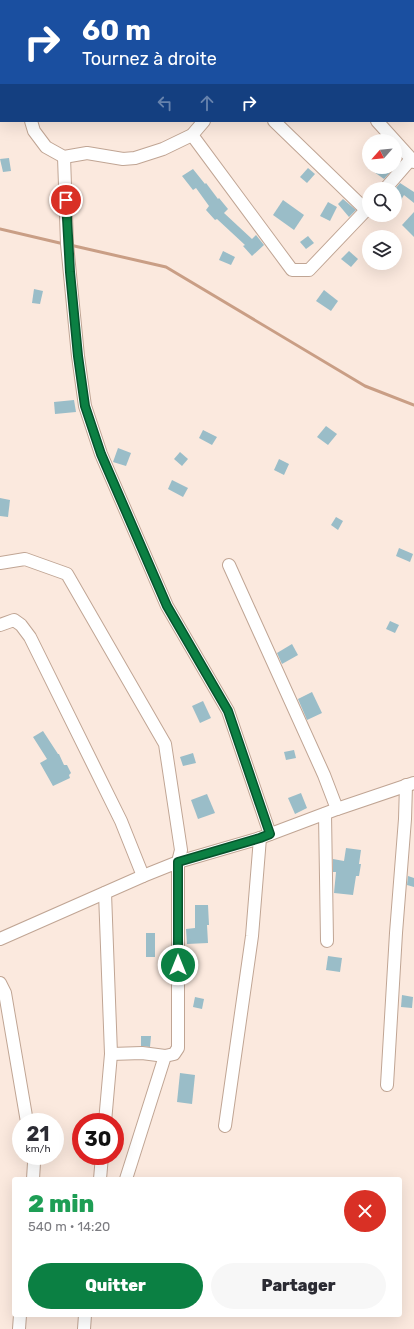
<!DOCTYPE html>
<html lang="fr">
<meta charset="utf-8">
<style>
body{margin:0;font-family:Rubik,sans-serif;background:#f7f7f7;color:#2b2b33;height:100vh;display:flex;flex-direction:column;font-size:15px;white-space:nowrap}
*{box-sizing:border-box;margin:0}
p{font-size:13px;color:#7c7c81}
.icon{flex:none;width:22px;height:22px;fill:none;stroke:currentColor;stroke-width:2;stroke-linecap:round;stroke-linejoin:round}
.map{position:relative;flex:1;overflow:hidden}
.sheet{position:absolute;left:12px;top:1177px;width:390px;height:140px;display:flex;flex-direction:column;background:#fff;border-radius:4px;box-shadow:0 4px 16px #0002}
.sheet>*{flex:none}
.top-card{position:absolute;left:0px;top:0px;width:414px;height:122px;box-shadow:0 4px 16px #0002;background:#1a4fa0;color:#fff;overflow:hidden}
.needle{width:26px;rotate:243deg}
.fabs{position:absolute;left:362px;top:134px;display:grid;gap:8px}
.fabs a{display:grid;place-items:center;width:40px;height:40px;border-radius:50%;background:#fff;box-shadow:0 4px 16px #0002;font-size:20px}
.speed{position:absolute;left:12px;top:1113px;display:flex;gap:8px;font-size:20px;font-weight:700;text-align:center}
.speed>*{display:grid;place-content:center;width:52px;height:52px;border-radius:50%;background:#fff;box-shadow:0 4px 16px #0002;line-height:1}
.speed small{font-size:10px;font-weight:400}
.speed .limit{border:6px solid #d22;background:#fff;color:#111}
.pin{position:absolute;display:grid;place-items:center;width:34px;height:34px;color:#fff;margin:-17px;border:2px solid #fff;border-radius:50%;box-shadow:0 1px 4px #0007}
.me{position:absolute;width:44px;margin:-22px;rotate:0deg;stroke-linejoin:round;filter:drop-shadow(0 0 3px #0008)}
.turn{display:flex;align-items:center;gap:14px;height:84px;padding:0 16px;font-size:18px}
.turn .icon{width:52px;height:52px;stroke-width:2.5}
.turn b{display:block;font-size:28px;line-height:34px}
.lanes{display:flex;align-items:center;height:38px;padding:0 16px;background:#0003;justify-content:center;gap:20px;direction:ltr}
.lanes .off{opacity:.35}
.round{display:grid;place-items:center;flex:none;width:42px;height:42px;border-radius:21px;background:#f7f7f7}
.head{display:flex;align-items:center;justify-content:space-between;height:68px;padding:0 16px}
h1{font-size:24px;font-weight:800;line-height:30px;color:#1e9e55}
.action{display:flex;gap:8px;margin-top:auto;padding:8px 16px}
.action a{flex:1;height:46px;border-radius:24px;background:#0b8043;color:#fff;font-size:16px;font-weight:800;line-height:46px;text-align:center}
.action a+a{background:#f7f7f7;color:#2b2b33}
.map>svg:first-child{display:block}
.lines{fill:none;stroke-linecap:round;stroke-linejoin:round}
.stream{stroke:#c99e85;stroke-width:3}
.building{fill:#9abdc8}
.minor-casing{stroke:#c0a594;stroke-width:14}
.minor{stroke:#fff;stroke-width:12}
.route-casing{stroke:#07532c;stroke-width:10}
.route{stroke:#0b8043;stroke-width:7}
</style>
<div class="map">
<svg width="414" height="1329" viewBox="0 0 414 1329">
<rect width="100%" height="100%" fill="#fbe9de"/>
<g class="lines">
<g class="stream">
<polyline points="0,229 64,244"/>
<polyline points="70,245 166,267 365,386 414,405"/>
</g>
</g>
<g class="building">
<polygon points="9,158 11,171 3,172 0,159"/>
<polygon points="367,167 388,167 392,170 384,179"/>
<polygon points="308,168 315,174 307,183 300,177"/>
<polygon points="193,169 205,184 206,183 218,199 219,198 228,209 224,213 252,239 256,235 264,245 252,256 243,246 245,245 217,219 215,220 206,210 209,206 196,188 193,190 182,176"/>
<polygon points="400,183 414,192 414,203 404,195 401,200 395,197 395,189"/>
<polygon points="343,199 356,210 349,217 338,204"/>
<polygon points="283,200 304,215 294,230 273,215"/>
<polygon points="328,202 337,207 330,221 320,216"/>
<polygon points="414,212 414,237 402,225"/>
<polygon points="308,236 314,243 306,249 300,242"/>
<polygon points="223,251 235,257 231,265 219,260"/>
<polygon points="349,251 358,259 351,267 341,259"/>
<polygon points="34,289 43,291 40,304 32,303"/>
<polygon points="324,290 338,301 331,311 316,301"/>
<polygon points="74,400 76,412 55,414 54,402"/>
<polygon points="326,426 337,434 328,445 317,437"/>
<polygon points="203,430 217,437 212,445 199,438"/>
<polygon points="118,448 131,453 126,466 113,462"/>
<polygon points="180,452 188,459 182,466 174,459"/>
<polygon points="279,459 289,464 284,475 274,470"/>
<polygon points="172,480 188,488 183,497 168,489"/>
<polygon points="0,498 10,500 8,517 0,516"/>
<polygon points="336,517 343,521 338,530 331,525"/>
<polygon points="399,548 413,554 410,562 396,556"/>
<polygon points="390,621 399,625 395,633 386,629"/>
<polygon points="292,644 298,655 282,664 277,653"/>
<polygon points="312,692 322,713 307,720 298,699"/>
<polygon points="203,701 211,718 200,723 192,706"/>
<polygon points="43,731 58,754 59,754 64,765 67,765 71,773 69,775 70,778 53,786 40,763 47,759 33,737"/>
<polygon points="294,750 296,758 286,760 284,752"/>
<polygon points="193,753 196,763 183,766 180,757"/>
<polygon points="301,793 307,808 295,814 288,798"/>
<polygon points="207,794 215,813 198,819 191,800"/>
<polygon points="346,848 361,850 359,864 361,864 359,876 356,876 353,895 334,893 336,872 333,872 333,859 344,861"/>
<polygon points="408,876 414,878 414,887 407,885"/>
<polygon points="195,905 208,905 209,925 207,925 208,943 187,944 186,929 195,928"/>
<rect x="146" y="933" width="9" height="24"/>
<polygon points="328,956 342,958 340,972 326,970"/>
<polygon points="402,995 413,997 412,1008 401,1007"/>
<polygon points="195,997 204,999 202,1009 193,1007"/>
<polygon points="141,1036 151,1036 150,1047 141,1046"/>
<polygon points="180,1073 195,1075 192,1104 177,1102"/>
</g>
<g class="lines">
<g class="minor-casing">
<g id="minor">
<polyline points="6,0 7,1"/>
<polyline points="88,0 88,1"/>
<polyline points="271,0 272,1"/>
<polyline points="373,0 374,1"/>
<polyline points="329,1 330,0"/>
<polyline points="413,45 414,46"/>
<polyline points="31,121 34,131 46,147 64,157 87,153 123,159 135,158 163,149 192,135 204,121"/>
<polyline points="274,121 366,210"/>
<polyline points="377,121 414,162"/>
<polyline points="192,135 292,270 309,270 369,207"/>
<polyline points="64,157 67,244 78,356 85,406 101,454 167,606 228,711 270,834"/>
<polyline points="385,189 411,159"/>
<polyline points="0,563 25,559 67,574 165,744 181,850 178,862 178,1048 174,1054 165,1056 142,1053 111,1054"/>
<polyline points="229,565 324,775 337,809"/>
<polyline points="0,625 14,620 21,625 30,637 121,821 143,876"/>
<polyline points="325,814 327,941"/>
<polyline points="105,893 111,1054 105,1122"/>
<polyline points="0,939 143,876 178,862 260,838 337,809 414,783"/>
<polyline points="0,983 5,993 27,1122"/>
<polyline points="387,1085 396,933 405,819 406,785"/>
<polyline points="225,1126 252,936 260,838"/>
<polyline points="33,1179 34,1163 33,1156"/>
<polyline points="100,1179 102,1156"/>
<polyline points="126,1179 165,1056"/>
<polyline points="19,1329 20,1315"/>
<polyline points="84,1329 85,1315"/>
</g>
</g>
<use href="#minor" class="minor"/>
</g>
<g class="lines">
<g class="route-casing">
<polyline id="route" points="66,200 70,272 78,356 85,406 101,454 167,606 228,711 270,834 260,838 178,862 178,965"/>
</g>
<use href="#route" class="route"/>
</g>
</svg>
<div class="fabs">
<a><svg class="needle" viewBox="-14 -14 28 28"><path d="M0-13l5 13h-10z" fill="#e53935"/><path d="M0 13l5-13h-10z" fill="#7c7c81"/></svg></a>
<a><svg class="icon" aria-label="search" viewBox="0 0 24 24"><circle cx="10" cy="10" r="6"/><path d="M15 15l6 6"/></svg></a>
<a><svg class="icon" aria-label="layers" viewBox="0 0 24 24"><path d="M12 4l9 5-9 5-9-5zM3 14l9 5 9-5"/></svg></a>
</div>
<div class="speed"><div>21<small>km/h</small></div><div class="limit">30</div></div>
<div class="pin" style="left:66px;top:200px;background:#d93025"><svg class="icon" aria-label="arrive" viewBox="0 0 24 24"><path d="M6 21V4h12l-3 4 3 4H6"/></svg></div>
<svg class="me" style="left:178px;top:965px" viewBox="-20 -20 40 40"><circle r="17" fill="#0b8043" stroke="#fff" stroke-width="3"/><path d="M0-11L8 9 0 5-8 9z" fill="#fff"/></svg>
<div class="top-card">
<div class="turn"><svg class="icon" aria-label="right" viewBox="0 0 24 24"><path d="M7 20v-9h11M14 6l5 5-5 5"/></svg><div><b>60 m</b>Tournez à droite</div></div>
<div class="lanes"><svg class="icon off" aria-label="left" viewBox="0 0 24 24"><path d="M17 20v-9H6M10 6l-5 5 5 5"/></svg><svg class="icon off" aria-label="ahead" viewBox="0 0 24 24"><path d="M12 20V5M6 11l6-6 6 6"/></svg><svg class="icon" aria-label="right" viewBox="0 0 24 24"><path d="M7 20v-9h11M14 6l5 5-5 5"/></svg></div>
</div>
<section class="sheet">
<div class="head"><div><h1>2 min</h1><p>540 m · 14:20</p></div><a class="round" style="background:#d93025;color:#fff"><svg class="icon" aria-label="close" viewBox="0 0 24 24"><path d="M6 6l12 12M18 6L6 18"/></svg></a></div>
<div class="action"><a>Quitter</a><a>Partager</a></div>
</section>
</div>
